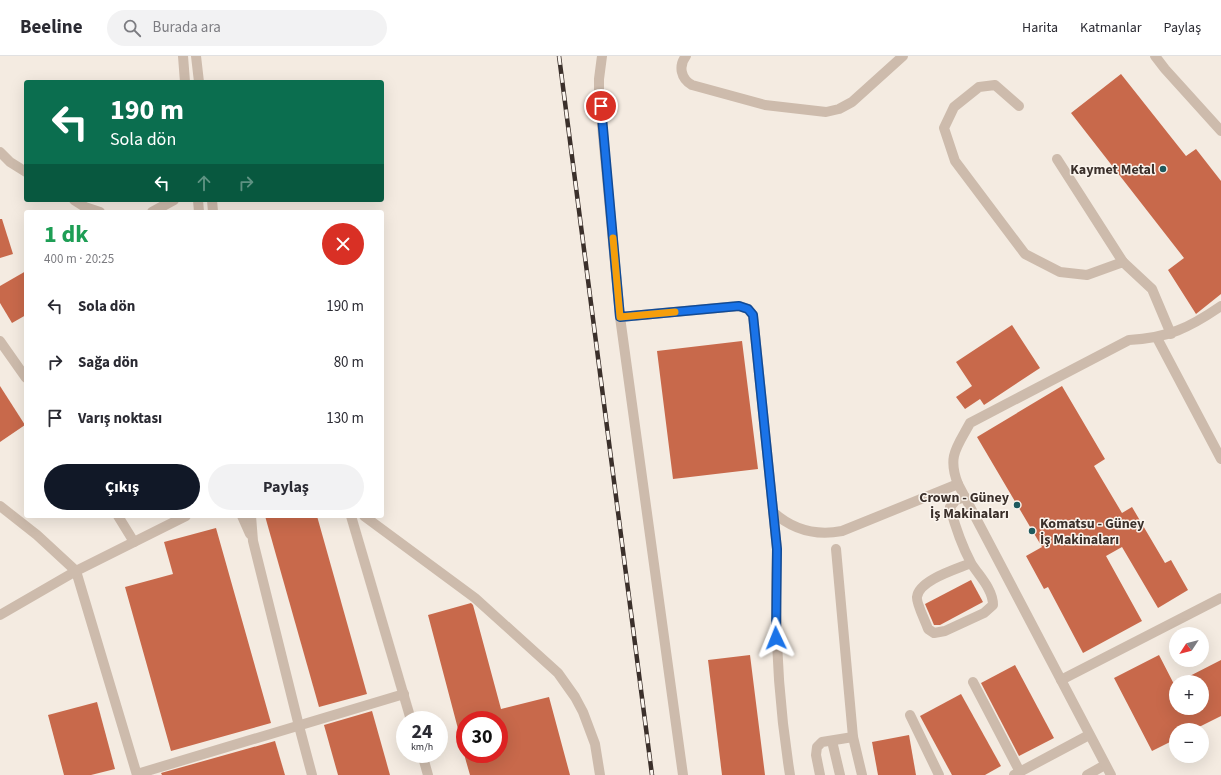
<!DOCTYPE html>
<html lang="tr">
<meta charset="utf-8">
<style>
body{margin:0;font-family:"Source Sans 3",sans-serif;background:#f2f2f3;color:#2b2b33;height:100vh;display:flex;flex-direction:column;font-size:15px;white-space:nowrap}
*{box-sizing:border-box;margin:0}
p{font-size:13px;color:#7c7c81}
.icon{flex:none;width:22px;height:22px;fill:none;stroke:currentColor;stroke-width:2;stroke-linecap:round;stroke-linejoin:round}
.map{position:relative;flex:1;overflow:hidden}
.side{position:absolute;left:24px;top:154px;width:360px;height:308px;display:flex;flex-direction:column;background:#fff;border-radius:4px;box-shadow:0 4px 16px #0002}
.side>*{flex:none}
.hud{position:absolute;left:24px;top:24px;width:360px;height:122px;border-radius:4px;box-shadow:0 4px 16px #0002;background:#0b6e4f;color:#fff;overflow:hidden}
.needle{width:26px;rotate:234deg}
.buttons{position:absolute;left:1169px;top:571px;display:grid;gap:8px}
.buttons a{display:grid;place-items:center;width:40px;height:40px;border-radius:50%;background:#fff;box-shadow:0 4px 16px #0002;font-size:20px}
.speed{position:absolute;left:396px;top:655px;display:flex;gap:8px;font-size:20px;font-weight:700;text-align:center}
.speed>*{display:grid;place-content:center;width:52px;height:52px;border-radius:50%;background:#fff;box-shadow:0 4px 16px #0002;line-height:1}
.speed small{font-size:10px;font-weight:400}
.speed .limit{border:6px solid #d22;background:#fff;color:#111}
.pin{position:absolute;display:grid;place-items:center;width:34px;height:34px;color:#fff;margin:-17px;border:2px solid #fff;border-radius:50%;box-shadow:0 1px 4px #0007}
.me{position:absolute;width:44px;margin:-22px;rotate:358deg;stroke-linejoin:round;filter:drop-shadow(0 0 3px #0008)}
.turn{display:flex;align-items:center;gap:14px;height:84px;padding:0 20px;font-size:18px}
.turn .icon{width:52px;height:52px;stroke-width:2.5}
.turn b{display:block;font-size:28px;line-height:34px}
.lanes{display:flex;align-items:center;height:38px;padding:0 20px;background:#0003;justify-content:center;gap:20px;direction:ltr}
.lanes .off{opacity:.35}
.round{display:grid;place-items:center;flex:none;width:42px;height:42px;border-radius:21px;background:#f2f2f3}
.summary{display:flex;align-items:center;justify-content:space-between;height:68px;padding:0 20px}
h1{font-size:24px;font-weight:700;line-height:30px;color:#1e9e55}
.cta{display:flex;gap:8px;margin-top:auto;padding:8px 20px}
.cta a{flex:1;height:46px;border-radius:24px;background:#111827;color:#fff;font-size:16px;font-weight:700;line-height:46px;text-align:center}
.cta a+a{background:#f2f2f3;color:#2b2b33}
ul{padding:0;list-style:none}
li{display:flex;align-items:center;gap:12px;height:56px;padding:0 20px}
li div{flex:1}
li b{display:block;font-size:15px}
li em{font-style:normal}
header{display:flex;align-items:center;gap:24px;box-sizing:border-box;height:56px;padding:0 20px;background:#fff;border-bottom:1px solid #e1e1e2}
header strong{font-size:19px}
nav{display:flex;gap:22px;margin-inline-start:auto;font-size:14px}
.search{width:280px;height:36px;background:#f2f2f3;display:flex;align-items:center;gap:10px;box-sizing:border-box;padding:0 14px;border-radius:22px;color:#7c7c81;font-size:15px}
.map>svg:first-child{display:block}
.building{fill:#c8694b}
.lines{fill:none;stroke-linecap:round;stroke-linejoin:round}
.minor{stroke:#cdbbac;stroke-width:10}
.rail-casing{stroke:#3b302b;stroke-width:4.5}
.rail{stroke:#fbf5ee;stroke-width:3;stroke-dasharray:9;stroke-linecap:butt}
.route-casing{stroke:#114b97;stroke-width:10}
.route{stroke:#1a73e8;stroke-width:7}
.slow{stroke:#f59e0b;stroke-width:7}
.poi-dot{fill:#1f5a5e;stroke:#fbf5ee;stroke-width:1.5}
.labels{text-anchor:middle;stroke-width:3;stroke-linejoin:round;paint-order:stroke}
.poi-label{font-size:14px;font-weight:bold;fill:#3b302b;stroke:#fbf5ee;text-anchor:end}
</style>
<header>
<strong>Beeline</strong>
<div class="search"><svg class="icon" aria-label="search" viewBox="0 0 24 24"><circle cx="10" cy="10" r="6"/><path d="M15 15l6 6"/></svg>Burada ara</div>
<nav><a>Harita</a><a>Katmanlar</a><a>Paylaş</a></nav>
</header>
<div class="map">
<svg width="1221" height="719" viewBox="0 0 1221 719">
<rect width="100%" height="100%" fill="#f4ebe1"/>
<g class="building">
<polygon points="1121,18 1186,100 1196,93 1221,125 1221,238 1196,258 1168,214 1184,202 1071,57"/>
<polygon points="0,163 2,163 13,198 0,202"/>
<polygon points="26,215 26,259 12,267 0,247 0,230"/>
<polygon points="1012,269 1040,312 984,349 980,343 965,353 956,341 972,330 956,306"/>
<polygon points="742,285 758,413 673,423 657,295"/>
<polygon points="0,330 25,369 0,386"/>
<polygon points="1062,330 1105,403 1094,410 1122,457 1132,451 1165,507 1171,504 1188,534 1158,552 1122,491 1106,500 1142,565 1083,597 1048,531 1044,533 1026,500 1042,491 977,381"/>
<polygon points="265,460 317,460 367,638 319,651"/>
<polygon points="216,472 271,667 171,695 125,531 173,518 164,486"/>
<polygon points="971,524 983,546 940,569 934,569 925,548"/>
<polygon points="471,547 473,549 501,653 549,641 570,719 470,719 464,698 499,698 499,664 465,664 465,688 462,688 428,559"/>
<polygon points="750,599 765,719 722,719 708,604"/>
<polygon points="1159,599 1176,632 1176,652 1202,652 1202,626 1178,626 1221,604 1221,660 1193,674 1176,674 1176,683 1152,695 1114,622"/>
<polygon points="1015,609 1054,682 1019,700 981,627"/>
<polygon points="961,638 1001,710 985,719 952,719 920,660"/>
<polygon points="97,646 115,713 91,719 64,719 48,659"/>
<polygon points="372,655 390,719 338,719 324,669"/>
<polygon points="909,679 916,719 878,719 872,686"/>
<polygon points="275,685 285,719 162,719 161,717"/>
</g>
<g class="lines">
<g class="minor">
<polyline points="183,0 185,26"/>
<polyline points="196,0 199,26"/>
<polyline points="602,0 599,23 599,36 620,261 683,719"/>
<path d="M686,0C678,10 681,23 692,29L765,49L826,56L839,53L852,46L903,0"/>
<polyline points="1155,0 1165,13 1221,75"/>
<polyline points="1019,50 995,29 979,31 954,51 944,72 955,105 1025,198 1060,216 1087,219 1123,206 1152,233 1171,278"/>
<polyline points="0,96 10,106 26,116"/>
<polyline points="1057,103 1123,206"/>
<polyline points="74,144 85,151 100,156"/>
<polyline points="198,144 199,156"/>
<polyline points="212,144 213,156"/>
<polyline points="152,156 174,144"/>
<path d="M620,261L739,250L748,253L753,259L777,493C774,569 778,644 790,719"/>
<polyline points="1157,282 1221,403"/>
<polyline points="0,285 26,322"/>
<path d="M965,441L956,444L950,451C955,470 962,490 971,507C979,520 993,533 993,549L984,557L945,575L934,577L928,573C926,566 916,547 917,541C919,524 957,513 971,507"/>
<polyline points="0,450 37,479 76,515 137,719"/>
<path d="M773,456C793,474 816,480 842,475L958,428"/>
<polyline points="118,460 134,486"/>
<polyline points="242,460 250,478"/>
<polyline points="251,460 253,485 299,670 312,719"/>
<polyline points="351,460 411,664"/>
<polyline points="364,460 475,542 558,617 575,641 583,656 595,688 600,719"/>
<polyline points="836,493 853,681 862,719"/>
<polyline points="0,559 76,515 186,460"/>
<polyline points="1061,624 1221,542"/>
<polyline points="973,626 1020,716"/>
<polyline points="910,659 939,719"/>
<polyline points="832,685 840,719"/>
<polyline points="422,698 428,719"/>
<polyline points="137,718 404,638"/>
<polyline points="820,719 816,699 817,691 822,686 853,681"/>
<polyline points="1014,719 1089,679"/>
<polyline points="1087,719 1105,709"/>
<path d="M1111,719L958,428C947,400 957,391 970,367L1129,284C1168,282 1189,272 1221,250"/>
</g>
<g class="rail-casing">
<polyline id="rail" points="559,0 652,719"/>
</g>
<use href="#rail" class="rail"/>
</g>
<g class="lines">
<g class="route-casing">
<polyline id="route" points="601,50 620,261 739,250 748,253 753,259 777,493 776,582"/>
</g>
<use href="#route" class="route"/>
<polyline class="slow" points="613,182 620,261 675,256"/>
</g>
<g class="poi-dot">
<circle cx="1163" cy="113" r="4"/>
<circle cx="1017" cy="449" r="4"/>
<circle cx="1032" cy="475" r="4"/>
</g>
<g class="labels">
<g class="poi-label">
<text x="1155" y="118">Kaymet Metal</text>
<text x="1009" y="446">Crown - Güney<tspan x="1009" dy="16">İş Makinaları</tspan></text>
<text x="1040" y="472" text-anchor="start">Komatsu - Güney<tspan x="1040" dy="16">İş Makinaları</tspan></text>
</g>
</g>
</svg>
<div class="buttons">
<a><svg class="needle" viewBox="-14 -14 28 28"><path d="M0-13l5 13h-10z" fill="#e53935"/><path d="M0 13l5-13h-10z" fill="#7c7c81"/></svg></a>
<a>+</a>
<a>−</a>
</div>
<div class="speed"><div>24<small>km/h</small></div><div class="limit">30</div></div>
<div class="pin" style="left:601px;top:50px;background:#d93025"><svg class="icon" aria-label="arrive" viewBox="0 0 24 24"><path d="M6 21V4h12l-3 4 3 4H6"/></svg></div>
<svg class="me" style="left:776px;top:582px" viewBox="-20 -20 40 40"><path d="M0-17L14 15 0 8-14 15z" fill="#1a73e8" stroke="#fff" stroke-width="4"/></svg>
<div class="hud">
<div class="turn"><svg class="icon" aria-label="left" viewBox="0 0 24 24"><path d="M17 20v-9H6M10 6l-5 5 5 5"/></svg><div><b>190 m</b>Sola dön</div></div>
<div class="lanes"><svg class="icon" aria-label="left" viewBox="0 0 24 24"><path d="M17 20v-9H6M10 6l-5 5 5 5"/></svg><svg class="icon off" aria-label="ahead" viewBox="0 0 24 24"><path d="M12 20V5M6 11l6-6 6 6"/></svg><svg class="icon off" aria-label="right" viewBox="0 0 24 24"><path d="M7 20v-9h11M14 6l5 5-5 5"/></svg></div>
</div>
<section class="side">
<div class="summary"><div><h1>1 dk</h1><p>400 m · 20:25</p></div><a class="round" style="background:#d93025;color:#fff"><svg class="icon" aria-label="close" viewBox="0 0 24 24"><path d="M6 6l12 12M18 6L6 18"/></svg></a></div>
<ul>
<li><svg class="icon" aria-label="left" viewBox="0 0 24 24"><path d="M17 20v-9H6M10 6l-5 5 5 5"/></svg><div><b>Sola dön</b></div><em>190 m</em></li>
<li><svg class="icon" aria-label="right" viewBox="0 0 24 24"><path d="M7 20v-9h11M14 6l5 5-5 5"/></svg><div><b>Sağa dön</b></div><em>80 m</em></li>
<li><svg class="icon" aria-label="arrive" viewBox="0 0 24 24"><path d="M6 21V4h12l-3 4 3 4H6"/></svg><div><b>Varış noktası</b></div><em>130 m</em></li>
</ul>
<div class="cta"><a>Çıkış</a><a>Paylaş</a></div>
</section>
</div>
